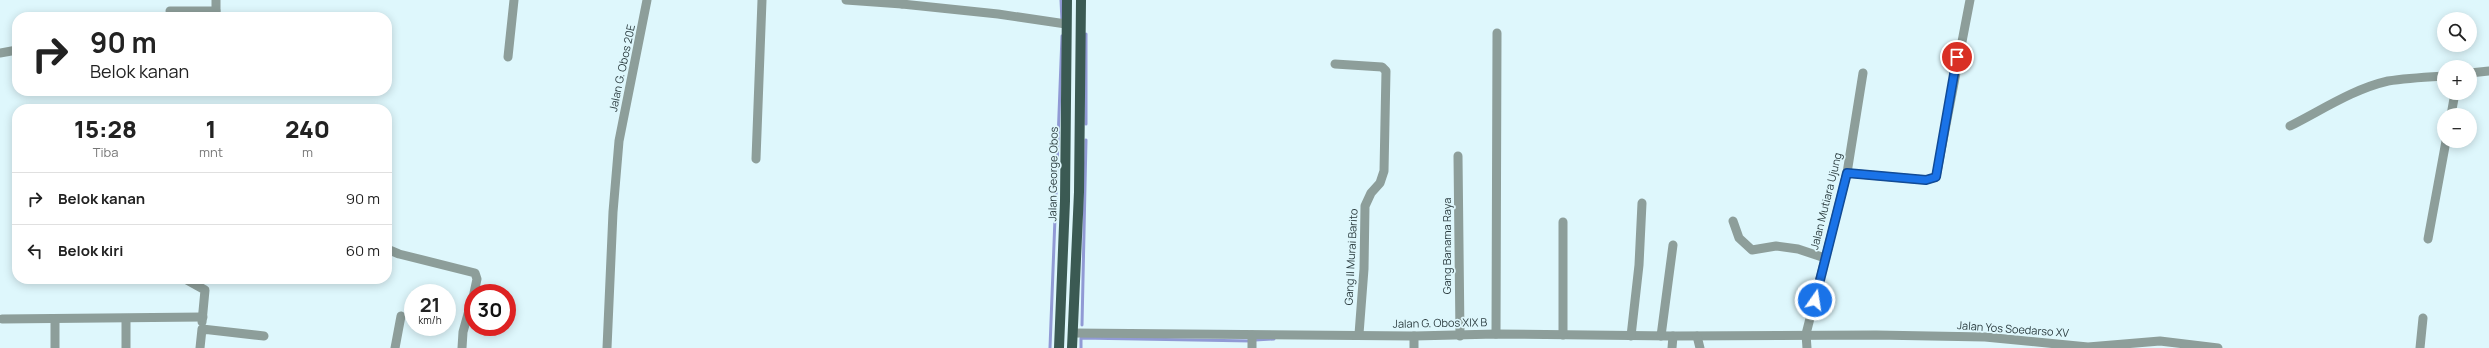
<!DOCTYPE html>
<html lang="id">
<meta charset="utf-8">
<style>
body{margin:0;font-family:Manrope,sans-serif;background:#f2f2f2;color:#222;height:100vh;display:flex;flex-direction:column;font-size:15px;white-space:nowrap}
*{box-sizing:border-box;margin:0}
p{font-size:13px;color:#767676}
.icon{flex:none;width:22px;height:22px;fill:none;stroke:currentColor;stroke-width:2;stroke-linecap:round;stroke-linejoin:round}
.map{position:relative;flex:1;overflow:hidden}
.sheet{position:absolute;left:12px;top:104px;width:380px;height:180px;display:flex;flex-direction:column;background:#fff;border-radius:16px;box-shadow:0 2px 10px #0003}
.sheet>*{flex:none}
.banner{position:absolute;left:12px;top:12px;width:380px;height:84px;border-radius:16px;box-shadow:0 2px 10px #0003;background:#fff;color:#222;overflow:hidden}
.buttons{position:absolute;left:2437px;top:12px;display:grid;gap:8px}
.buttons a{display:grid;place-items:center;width:40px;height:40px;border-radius:50%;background:#fff;box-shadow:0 2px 10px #0003;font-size:20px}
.speed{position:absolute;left:404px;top:284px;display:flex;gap:8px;font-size:20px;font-weight:700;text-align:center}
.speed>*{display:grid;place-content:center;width:52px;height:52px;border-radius:50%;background:#fff;box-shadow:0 2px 10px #0003;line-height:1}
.speed small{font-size:10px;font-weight:400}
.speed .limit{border:6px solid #d22;background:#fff;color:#111}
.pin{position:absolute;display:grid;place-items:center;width:34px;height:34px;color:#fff;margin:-17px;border:2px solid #fff;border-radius:50%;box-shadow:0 1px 4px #0007}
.me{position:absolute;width:44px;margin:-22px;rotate:13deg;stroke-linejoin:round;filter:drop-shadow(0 0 3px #0008)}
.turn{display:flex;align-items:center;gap:14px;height:84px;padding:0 12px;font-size:18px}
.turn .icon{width:52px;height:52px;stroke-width:2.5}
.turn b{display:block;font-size:28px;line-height:34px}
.eta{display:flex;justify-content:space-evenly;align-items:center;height:68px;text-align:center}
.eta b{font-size:24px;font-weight:800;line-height:28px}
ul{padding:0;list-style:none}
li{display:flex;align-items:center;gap:12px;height:52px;padding:0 12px;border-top:1px solid #e0e0e0}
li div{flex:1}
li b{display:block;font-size:15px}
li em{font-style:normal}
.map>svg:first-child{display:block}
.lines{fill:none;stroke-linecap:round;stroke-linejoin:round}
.stream{stroke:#919ad5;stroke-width:3}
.minor{stroke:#8d9e9a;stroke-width:9}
.major{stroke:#3b5a53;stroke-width:10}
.route-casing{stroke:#114b97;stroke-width:10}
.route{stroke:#1a73e8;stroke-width:7}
.labels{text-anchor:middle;stroke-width:3.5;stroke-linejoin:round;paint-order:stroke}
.street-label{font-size:11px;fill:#2d3e41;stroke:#def7fc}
</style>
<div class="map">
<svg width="2489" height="348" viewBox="0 0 2489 348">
<rect width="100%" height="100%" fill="#def7fc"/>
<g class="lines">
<g class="stream">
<polyline points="1061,0 1062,22"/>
<polyline points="1086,34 1086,124"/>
<polyline points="1082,325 1086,140"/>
<polyline points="1255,340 1274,339"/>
<polyline points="1050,348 1062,36"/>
<polyline points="1081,348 1081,338 1251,341"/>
</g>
<g class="minor">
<polyline points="846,0 902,4"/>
<polyline points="900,0 902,4 998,14 1066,24"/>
<polyline points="170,11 216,11"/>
<polyline points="216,17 216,0"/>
<polyline points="0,53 17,50"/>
<polyline points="508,57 514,0"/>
<polyline points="1335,64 1382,67 1386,71 1384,171 1380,183 1371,193 1365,206 1364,269 1359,334"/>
<polyline points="2470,73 2489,71"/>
<polyline points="2451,115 2455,93"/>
<path d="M2290,126C2322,110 2353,89 2388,81C2406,78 2426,77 2444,76"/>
<polyline points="1458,156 1460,336"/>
<polyline points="756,159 762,0"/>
<polyline points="1847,173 1926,180 1936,177 1970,0"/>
<polyline points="1733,221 1739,238 1752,250 1776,246 1798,249 1825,258"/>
<polyline points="2428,239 2446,141"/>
<polyline points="387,249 399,254 475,273 477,279 474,293"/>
<polyline points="187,280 205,290 202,322"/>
<polyline points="2,319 203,317"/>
<polyline points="126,319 126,348"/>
<polyline points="55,320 55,348"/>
<polyline points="1073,333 1414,336 1496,334 1673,336 1876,335 1985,337 2088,347 2160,341 2218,348"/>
<polyline points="1496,334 1497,33"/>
<polyline points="1563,335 1563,222"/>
<polyline points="1631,336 1639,265 1642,203"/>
<polyline points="1661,336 1673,245"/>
<polyline points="1697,336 1700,348"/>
<polyline points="200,348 202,329 264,336"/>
<polyline points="395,348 401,316"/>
<polyline points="462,348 463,332 473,296"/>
<polyline points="607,348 613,212 619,141 647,0"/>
<polyline points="1252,348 1252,335"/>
<polyline points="1414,348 1414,336"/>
<polyline points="1672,348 1673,336"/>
<polyline points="1807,348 1806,334 1847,173 1863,73"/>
<polyline points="2420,348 2423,318"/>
</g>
<g class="major">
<polyline points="1059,348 1065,201 1067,0"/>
<polyline points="1072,348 1079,192 1081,0"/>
</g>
</g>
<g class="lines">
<g class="route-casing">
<polyline id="route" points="1815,300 1847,173 1926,180 1936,177 1957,57"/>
</g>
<use href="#route" class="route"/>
</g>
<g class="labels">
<g class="street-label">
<text transform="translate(622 68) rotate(-78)" y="4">Jalan G. Obos 20E</text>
<text transform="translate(1053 174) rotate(-89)" y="4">Jalan George Obos</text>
<text transform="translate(1826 201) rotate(-76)" y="4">Jalan Mutiara Ujung</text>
<text transform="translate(1447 246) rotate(-90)" y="4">Gang Banama Raya</text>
<text transform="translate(1351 257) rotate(-87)" y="4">Gang II Murai Barito</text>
<text transform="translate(1440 323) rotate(-1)" y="4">Jalan G. Obos XIX B</text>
<text transform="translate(2013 329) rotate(4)" y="4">Jalan Yos Soedarso XV</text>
</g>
</g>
</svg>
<div class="buttons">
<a><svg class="icon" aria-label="search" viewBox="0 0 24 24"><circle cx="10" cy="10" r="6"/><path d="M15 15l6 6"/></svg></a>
<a>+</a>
<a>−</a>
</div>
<div class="speed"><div>21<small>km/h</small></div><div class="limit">30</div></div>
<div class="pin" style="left:1957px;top:57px;background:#d93025"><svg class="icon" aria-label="arrive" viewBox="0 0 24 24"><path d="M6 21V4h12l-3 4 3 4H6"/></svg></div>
<svg class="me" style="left:1815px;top:300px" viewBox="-20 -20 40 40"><circle r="17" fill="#1a73e8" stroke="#fff" stroke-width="3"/><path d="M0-11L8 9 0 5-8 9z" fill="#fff"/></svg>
<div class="banner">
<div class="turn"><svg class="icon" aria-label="right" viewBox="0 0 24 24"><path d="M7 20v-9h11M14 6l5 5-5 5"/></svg><div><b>90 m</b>Belok kanan</div></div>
</div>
<section class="sheet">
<div class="eta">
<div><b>15:28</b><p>Tiba</p></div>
<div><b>1</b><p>mnt</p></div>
<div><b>240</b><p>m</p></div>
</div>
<ul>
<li><svg class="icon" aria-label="right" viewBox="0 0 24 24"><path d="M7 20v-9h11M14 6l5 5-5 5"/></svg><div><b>Belok kanan</b></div><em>90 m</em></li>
<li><svg class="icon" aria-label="left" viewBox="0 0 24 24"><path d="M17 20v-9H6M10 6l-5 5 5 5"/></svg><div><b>Belok kiri</b></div><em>60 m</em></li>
</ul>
</section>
</div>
